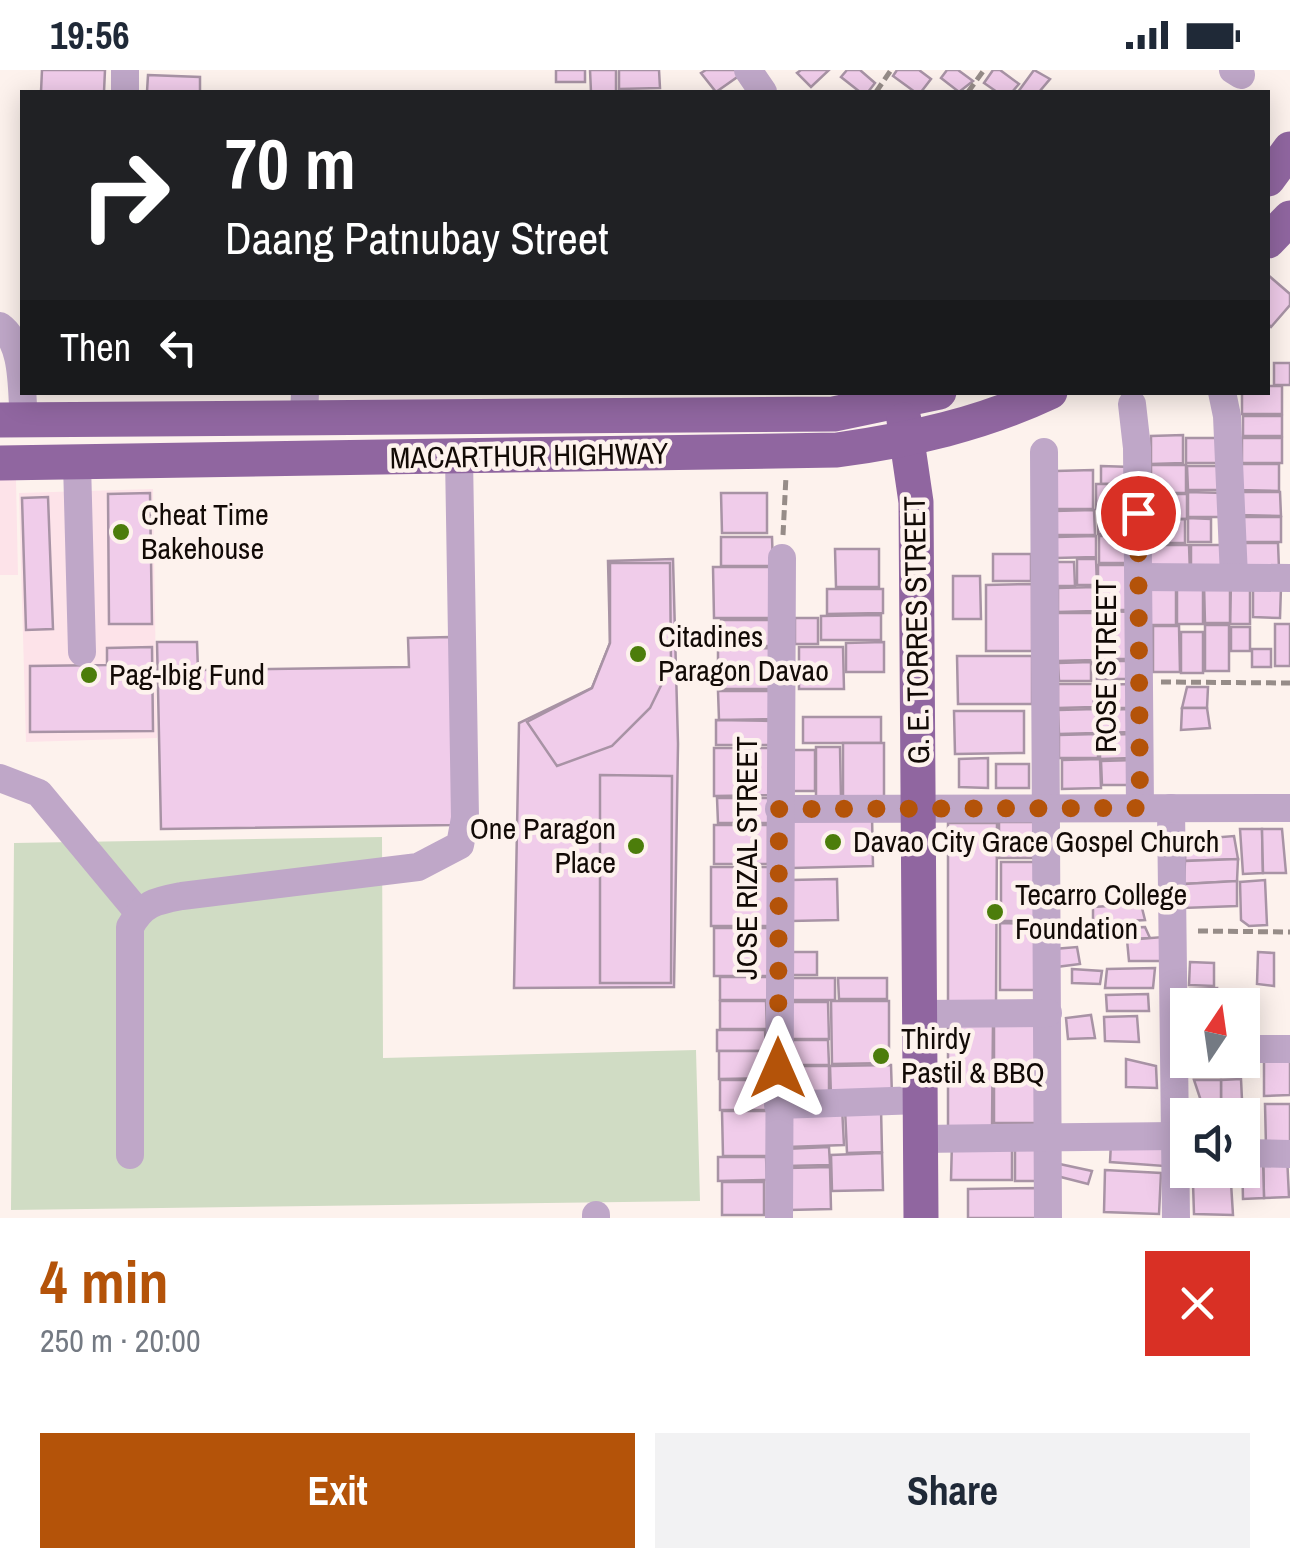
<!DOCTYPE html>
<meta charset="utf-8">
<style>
body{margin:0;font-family:"Archivo Narrow",sans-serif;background:#f2f2f3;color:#1f2937;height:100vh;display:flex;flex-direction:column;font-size:38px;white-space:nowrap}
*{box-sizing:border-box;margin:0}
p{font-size:32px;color:#747a83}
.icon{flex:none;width:55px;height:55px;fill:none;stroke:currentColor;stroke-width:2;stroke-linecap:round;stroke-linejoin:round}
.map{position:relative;height:1148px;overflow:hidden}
.panel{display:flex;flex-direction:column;background:#fff;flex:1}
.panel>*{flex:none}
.guide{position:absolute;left:20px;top:20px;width:1250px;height:305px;border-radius:0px;box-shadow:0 5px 25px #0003;background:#202124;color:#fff;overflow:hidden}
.needle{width:65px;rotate:13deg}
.tools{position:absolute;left:1170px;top:918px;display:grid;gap:20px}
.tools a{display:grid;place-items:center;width:90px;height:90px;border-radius:0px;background:#fff;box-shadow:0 5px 25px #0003;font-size:50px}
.pin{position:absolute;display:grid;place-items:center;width:85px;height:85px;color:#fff;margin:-42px;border:5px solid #fff;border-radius:50%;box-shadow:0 2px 10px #0007}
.me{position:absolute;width:110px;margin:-55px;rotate:0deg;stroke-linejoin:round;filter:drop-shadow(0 0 8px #0008)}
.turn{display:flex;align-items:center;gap:35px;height:210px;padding:0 40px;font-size:45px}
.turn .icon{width:130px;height:130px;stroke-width:2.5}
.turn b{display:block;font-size:70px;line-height:85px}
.then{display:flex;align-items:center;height:95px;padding:0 40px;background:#0003;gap:20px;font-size:38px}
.round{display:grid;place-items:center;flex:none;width:105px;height:105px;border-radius:0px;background:#f2f2f3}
.headline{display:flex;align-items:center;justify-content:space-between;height:170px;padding:0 40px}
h1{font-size:60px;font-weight:700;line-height:75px;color:#b45309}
.cta{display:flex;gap:20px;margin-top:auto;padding:20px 40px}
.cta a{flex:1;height:115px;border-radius:0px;background:#b45309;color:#fff;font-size:40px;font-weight:700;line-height:115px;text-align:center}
.cta a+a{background:#f2f2f3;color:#1f2937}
.status{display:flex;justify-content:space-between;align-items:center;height:70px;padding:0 50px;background:#fff;direction:ltr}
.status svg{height:28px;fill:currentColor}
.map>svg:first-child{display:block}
.commercial{fill:#fde3e9}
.green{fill:#d0dcc4}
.building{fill:#f0ccea;stroke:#a893a5;stroke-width:2.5}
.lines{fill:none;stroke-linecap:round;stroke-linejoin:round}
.path{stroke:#968c88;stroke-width:5;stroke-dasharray:10 5;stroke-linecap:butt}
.minor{stroke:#bfa7c8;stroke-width:28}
.major{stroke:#9066a0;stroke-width:35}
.route{stroke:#b45309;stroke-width:18;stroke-dasharray:0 32.4}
.poi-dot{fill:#4c7d0b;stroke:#fdf2ed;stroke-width:4}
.labels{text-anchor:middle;stroke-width:9;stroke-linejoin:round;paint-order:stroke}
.street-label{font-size:30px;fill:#120a06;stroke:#fdf2ed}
.poi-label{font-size:30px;fill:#120a06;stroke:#fdf2ed;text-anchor:start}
</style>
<div class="status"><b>19:56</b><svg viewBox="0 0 49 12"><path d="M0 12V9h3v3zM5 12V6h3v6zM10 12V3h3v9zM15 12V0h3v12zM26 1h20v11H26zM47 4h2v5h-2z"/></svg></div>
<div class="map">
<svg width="1290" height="1148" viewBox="0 0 1290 1148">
<rect width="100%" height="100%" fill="#fdf2ed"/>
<g class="commercial">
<polygon points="0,410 16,410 18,505 0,505"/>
<polygon points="153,419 157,668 26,672 19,423"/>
</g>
<polygon class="green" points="382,767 383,988 696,980 700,1131 11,1140 14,773"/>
<g class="building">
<polygon points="42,0 105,0 104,22 41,22"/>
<rect x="556" y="0" width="29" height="12"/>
<polygon points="590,0 616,0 616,22 591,22"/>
<polygon points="619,0 659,0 660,18 619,19"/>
<polygon points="706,0 740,0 743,3 716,22 701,3"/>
<polygon points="801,0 829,0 811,17 797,3"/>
<polygon points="847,0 860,0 875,13 868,22 860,22 841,7"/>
<polygon points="897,0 919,0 931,9 921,22 915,22 893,6"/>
<polygon points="947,0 958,0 973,11 959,22 941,8"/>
<polygon points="993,0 1000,0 1019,14 1012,22 997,22 984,13"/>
<polygon points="1034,0 1050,9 1039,22 1018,22"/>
<polygon points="148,5 200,7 200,22 147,22"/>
<polygon points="1268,205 1290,224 1290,235 1271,257 1268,254"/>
<rect x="1274" y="293" width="16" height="22"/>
<polygon points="1268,316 1282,316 1282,344 1242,344 1242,322 1268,322"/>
<rect x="1243" y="346" width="39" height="20"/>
<polygon points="1183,365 1183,393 1151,394 1151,366"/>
<polygon points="1186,368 1225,368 1226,393 1186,393"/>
<rect x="1242" y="368" width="40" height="25"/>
<polygon points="1239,394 1279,394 1279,421 1238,420"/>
<rect x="1151" y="395" width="35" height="28"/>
<polygon points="1101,396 1132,397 1132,414 1101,414"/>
<polygon points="1187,396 1225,396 1226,420 1188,420"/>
<polygon points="1093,400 1093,439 1056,439 1056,401"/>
<polygon points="1096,414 1132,414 1131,439 1096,439"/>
<polygon points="1188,422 1224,423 1224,447 1188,447"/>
<polygon points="1238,422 1280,422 1281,446 1238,445"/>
<polygon points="150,423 152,554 109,554 108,424"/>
<polygon points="721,423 767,423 767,463 722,463"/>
<polygon points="1149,424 1187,424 1187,449 1150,449"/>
<polygon points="48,427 53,559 26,560 22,428"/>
<polygon points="1094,440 1095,465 1055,465 1054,441"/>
<rect x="1098" y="440" width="37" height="24"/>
<rect x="1237" y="447" width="44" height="25"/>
<polygon points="1188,448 1211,449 1211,472 1188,472"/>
<polygon points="1185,449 1185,473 1148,473 1148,450"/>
<polygon points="1096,466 1096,487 1056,488 1056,467"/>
<rect x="1099" y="466" width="38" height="27"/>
<polygon points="721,467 772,467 773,496 721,496"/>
<polygon points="1238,473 1278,473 1279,499 1238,499"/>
<polygon points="1149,475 1189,475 1190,503 1149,503"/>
<rect x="1191" y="475" width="40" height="26"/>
<polygon points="835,479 879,479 879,517 836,517"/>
<rect x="993" y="484" width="38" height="27"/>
<polygon points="673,489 678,674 674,917 514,918 519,653 592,618 610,573 608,491"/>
<polygon points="1077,489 1096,489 1097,515 1077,515"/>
<polygon points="1055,492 1074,492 1075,516 1056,516"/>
<polygon points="610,493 670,493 671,595 650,638 612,676 557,696 527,652 592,618 610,573"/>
<polygon points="1098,495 1136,495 1137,540 1098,540"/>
<polygon points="713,497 775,497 776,548 714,548"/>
<polygon points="953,506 980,506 981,549 953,549"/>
<polygon points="1231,513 1250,513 1250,554 1230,554"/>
<polygon points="1032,514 1032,581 986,581 986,515"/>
<polygon points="1204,515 1230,515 1230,553 1205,553"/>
<rect x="1150" y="516" width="26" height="39"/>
<polygon points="1095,517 1096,541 1058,542 1058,518"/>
<rect x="1177" y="517" width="26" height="37"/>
<polygon points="1253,517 1281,517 1280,548 1253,547"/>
<polygon points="827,519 883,519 883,543 827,544"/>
<polygon points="1096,541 1136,542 1136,589 1097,589"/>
<polygon points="1056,543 1094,543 1095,590 1057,591"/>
<polygon points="881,545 881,570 821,570 821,546"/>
<rect x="795" y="548" width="23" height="26"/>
<rect x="721" y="550" width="56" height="26"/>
<rect x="1275" y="554" width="15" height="42"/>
<rect x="1205" y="555" width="24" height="46"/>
<polygon points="1153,556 1179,556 1180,602 1153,602"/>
<rect x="1231" y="557" width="19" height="24"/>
<rect x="1181" y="562" width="22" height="41"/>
<polygon points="450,567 454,755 161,759 157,572 197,572 198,600 409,597 408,568"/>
<polygon points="884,572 884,602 846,602 846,573"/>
<polygon points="152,577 153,661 30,662 30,596 107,595 107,578"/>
<polygon points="799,577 843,577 844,619 799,619"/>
<polygon points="773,578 773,619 718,619 718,579"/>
<rect x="1252" y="579" width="19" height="18"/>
<polygon points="957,586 1032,586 1032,634 958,634"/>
<rect x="1097" y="591" width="35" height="18"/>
<polygon points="1091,592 1091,611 1059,611 1058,593"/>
<polygon points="1058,614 1093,614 1094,637 1058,638"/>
<polygon points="1132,614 1133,638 1095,638 1095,615"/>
<polygon points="1187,617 1208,617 1207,638 1182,638"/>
<polygon points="718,621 774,621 774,649 719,650"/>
<polygon points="1182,638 1207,638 1210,658 1181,660"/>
<polygon points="1096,639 1096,663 1059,664 1058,640"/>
<polygon points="1132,639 1133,662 1097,663 1097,640"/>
<polygon points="954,641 1024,641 1024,683 955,684"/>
<rect x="803" y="647" width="78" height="26"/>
<polygon points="716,650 772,651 772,675 716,675"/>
<polygon points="1098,664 1098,688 1059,688 1059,665"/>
<polygon points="1133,664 1133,688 1100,689 1100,665"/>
<rect x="843" y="673" width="41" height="58"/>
<polygon points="816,677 840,677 841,730 816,731"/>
<polygon points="714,678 772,678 772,725 714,726"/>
<rect x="790" y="680" width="25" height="41"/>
<polygon points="988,688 988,718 959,717 959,689"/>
<polygon points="1100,689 1101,718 1062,719 1062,690"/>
<polygon points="1136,690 1136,715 1102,715 1101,691"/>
<rect x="996" y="694" width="33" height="24"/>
<polygon points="600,705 672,706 671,913 600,913"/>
<polygon points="717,728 771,728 771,753 718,753"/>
<polygon points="872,745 873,796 793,798 792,747"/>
<rect x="999" y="752" width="41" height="36"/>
<polygon points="948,753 997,753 996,934 948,934"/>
<rect x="714" y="755" width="54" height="39"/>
<polygon points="1240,759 1262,759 1263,803 1243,804"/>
<polygon points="1262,759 1282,759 1286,803 1263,803"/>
<polygon points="1234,766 1238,789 1185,791 1186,770"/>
<polygon points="1238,789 1237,811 1184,814 1185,791"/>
<rect x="1001" y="792" width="40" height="59"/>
<polygon points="711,797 771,797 772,856 711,856"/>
<polygon points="837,809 838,850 791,851 791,810"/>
<polygon points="1265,810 1267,855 1249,856 1241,850 1240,812"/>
<polygon points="1237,811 1237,836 1183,838 1184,814"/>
<polygon points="1141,834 1145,850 1093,853 1093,837"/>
<polygon points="1000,853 1043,854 1042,920 1000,920"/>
<polygon points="1145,857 1150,868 1116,870 1114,858"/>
<rect x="714" y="858" width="56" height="48"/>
<polygon points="1163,867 1165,891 1129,891 1127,870"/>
<polygon points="1077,877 1080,894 1056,897 1054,879"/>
<rect x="790" y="882" width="27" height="23"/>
<polygon points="1258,882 1274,883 1274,916 1257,914"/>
<polygon points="1190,892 1214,893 1214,916 1189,915"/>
<polygon points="1155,898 1153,918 1105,918 1107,899"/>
<polygon points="1072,899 1102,901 1100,914 1072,913"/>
<rect x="720" y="907" width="48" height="23"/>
<rect x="790" y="908" width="45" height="22"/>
<polygon points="838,908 887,908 887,929 839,929"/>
<polygon points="1217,918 1215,935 1189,935 1190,919"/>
<polygon points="1148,924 1149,941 1107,941 1106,925"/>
<polygon points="1236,925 1254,927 1256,952 1242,950 1242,935 1236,935"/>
<polygon points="720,931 766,931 767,959 720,959"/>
<polygon points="831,931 889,931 889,993 832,994"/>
<polygon points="791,932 828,932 829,969 791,969"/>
<polygon points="1091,945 1095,968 1068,969 1066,948"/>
<polygon points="1137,946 1139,972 1105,971 1104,947"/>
<polygon points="948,951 993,951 992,1058 948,1058"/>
<rect x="994" y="951" width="47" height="102"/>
<polygon points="717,960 765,960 766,981 717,981"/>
<polygon points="791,970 828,970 829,995 791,995"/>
<polygon points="719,981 770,981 771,1008 719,1009"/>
<polygon points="1264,986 1290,986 1290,1025 1264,1026"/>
<polygon points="1126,989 1156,996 1157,1018 1126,1017"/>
<polygon points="1193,990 1237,990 1237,1007 1194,1007"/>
<polygon points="891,995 892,1026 831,1027 830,996"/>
<rect x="793" y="996" width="36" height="30"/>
<polygon points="1241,1009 1242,1030 1221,1033 1221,1010"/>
<rect x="720" y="1010" width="50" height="30"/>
<polygon points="1194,1010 1221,1010 1221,1033 1202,1034"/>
<polygon points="1265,1034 1290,1034 1290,1077 1266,1077"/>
<polygon points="842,1037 844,1075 787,1077 785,1039"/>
<polygon points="881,1038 882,1082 847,1083 845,1039"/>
<polygon points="722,1041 769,1041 769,1086 723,1086"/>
<polygon points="1015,1070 1042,1070 1043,1111 1015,1111"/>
<polygon points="952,1071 1012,1071 1012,1110 951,1110"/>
<polygon points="1111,1073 1165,1073 1164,1096 1110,1092"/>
<polygon points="829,1077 830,1095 785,1096 784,1079"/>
<polygon points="882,1083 883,1120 832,1121 831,1085"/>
<polygon points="1287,1086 1289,1127 1264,1128 1263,1087"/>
<polygon points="718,1087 766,1087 767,1110 718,1111"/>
<polygon points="1242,1087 1263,1087 1264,1128 1243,1129"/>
<polygon points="1055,1093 1092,1101 1088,1114 1053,1105"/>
<polygon points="830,1097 831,1139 789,1140 787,1098"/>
<polygon points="1105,1100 1161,1103 1159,1144 1104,1142"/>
<rect x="722" y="1112" width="42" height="33"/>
<polygon points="1193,1113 1231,1113 1233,1145 1194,1144"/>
<polygon points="1042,1118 1042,1148 968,1148 968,1119"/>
</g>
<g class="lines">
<g class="path">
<polyline points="876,22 891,0"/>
<polyline points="968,22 984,0"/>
<polyline points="783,465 786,406"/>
<polyline points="1161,612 1290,613"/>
<polyline points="1198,861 1290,862"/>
</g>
<g class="minor">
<polyline points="748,0 763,22"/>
<polyline points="1233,0 1241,5"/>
<polyline points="125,22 125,0"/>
<path d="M0,256C25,274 21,321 24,350"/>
<polyline points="1222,322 1227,346 1234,507"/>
<polyline points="1132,334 1137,378 1140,738"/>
<polyline points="304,348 305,322"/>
<polyline points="1044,382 1048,1148"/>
<polyline points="77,393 82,582"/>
<polyline points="1139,507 1290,508"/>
<polyline points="0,708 39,723 138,842"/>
<polyline points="1171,738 1176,1148"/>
<polyline points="779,739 1290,738"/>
<polyline points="919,944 1048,943"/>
<polyline points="1242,979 1290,979"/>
<polyline points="778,1035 920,1030"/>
<polyline points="920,1069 1175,1066"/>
<polyline points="1242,1083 1290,1084"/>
<path d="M130,1085V857C143,833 156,831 182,826L418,797L460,775L465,748L459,387"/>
<polyline points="596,1145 596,1148"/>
<polyline points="779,1148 782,488"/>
</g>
<g class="major">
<polyline points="1268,109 1290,79"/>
<polyline points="1268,171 1290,148"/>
<polyline points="0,350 834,344 939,322"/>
<polyline points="904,350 916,432 921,1148"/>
<path d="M0,393L837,380C911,370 982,354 1050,322"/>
</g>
</g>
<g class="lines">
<polyline class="route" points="778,998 779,739 1140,738 1138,443"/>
</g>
<g class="poi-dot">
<circle cx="121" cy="462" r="10"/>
<circle cx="638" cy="584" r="10"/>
<circle cx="89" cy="605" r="10"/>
<circle cx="833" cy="772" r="10"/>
<circle cx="636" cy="776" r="10"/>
<circle cx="995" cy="842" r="10"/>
<circle cx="881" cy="986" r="10"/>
</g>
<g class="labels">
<g class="street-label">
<text transform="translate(529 386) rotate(-1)" y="10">MACARTHUR HIGHWAY</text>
<text transform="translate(917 560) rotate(-91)" y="10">G. E. TORRES STREET</text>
<text transform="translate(1106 596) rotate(-90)" y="10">ROSE STREET</text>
<text transform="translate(747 788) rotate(-90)" y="10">JOSE RIZAL STREET</text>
</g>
<g class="poi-label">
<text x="141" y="455">Cheat Time<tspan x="141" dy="34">Bakehouse</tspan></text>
<text x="658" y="577">Citadines<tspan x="658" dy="34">Paragon Davao</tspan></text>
<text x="109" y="615">Pag-Ibig Fund</text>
<text x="616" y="769" text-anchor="end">One Paragon<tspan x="616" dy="34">Place</tspan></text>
<text x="853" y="782">Davao City Grace Gospel Church</text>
<text x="1015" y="835">Tecarro College<tspan x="1015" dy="34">Foundation</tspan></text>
<text x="901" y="979">Thirdy<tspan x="901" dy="34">Pastil &amp; BBQ</tspan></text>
</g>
</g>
</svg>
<div class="tools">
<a><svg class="needle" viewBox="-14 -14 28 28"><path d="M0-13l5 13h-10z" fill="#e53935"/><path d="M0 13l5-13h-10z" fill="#747a83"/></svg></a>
<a><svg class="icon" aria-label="sound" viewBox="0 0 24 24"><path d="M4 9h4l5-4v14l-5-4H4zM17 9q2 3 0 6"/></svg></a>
</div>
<div class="pin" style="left:1138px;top:443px;background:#d93025"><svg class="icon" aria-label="arrive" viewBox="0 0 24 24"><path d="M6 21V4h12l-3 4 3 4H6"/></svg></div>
<svg class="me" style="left:778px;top:998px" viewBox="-20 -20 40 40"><path d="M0-17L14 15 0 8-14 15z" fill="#b45309" stroke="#fff" stroke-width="4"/></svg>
<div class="guide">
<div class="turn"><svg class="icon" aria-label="right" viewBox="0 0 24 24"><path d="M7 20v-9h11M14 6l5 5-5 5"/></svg><div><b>70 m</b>Daang Patnubay Street</div></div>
<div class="then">Then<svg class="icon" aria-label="left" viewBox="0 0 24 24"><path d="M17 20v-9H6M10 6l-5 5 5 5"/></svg></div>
</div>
</div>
<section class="panel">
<div class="headline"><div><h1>4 min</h1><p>250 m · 20:00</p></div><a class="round" style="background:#d93025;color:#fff"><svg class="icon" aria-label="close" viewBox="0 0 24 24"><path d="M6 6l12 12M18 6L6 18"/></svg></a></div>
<div class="cta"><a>Exit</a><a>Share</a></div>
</section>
